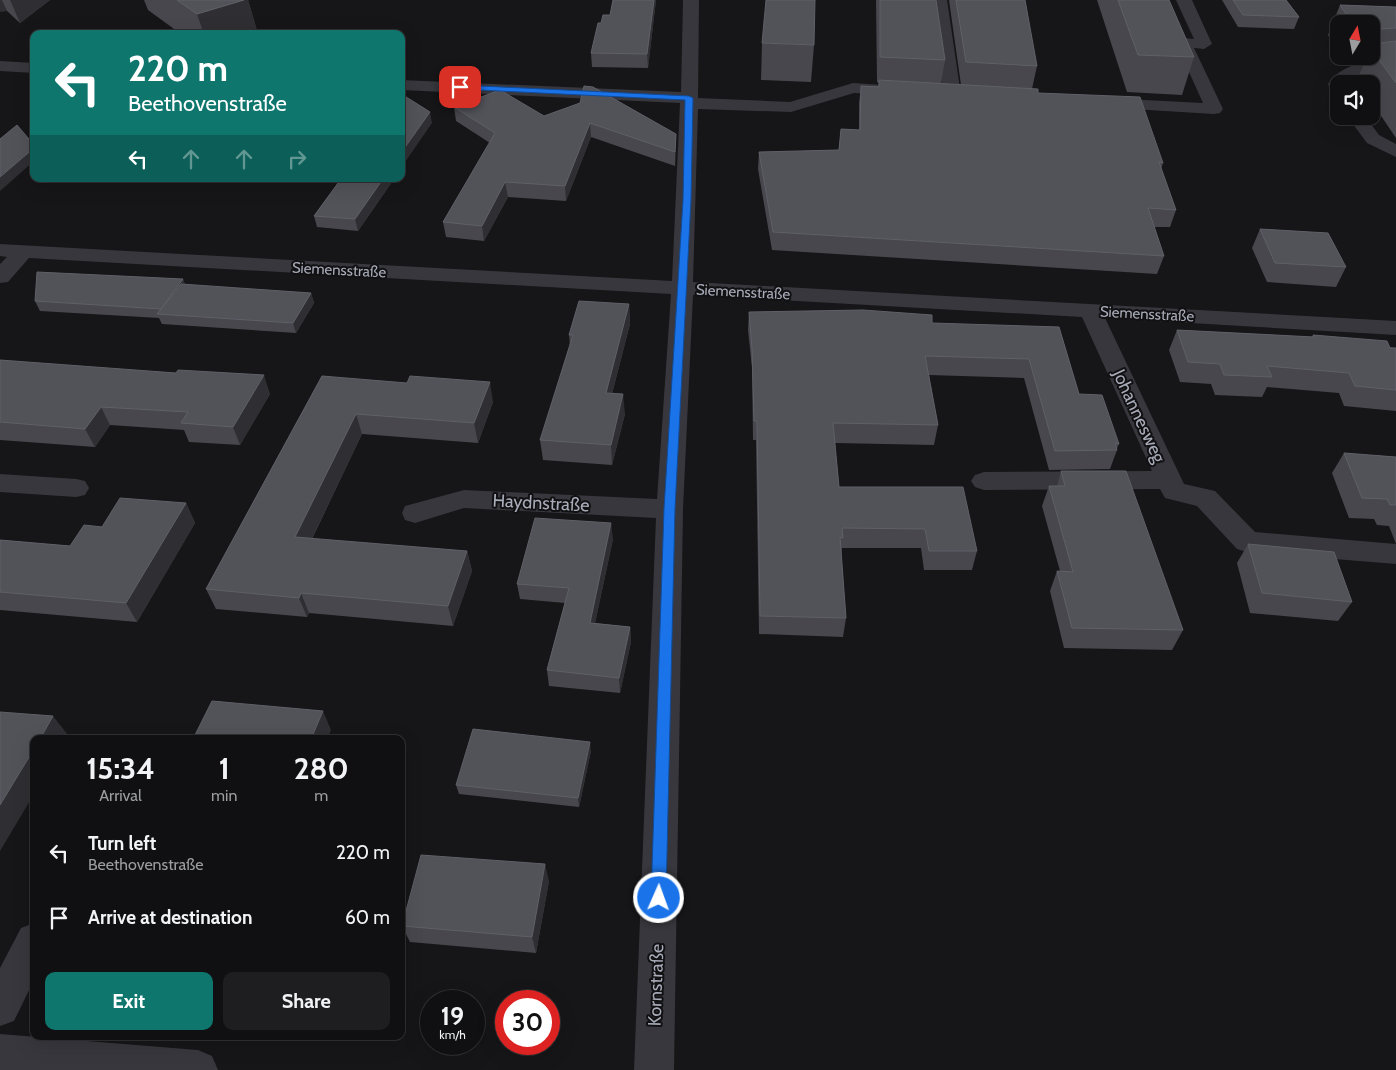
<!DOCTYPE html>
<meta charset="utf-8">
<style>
body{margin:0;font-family:Cabin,sans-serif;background:#1e1e20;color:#f1f3f6;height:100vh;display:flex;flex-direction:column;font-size:19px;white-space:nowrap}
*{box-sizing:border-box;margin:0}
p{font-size:16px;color:#9c9d9f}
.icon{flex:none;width:28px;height:28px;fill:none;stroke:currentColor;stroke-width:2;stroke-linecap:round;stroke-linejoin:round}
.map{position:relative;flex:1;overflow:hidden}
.details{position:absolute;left:30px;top:735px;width:375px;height:305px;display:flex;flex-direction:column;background:#101012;border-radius:10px;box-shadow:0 5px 20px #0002,0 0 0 1px #303032}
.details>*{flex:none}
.banner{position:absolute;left:30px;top:30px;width:375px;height:152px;border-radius:10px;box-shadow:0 5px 20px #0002,0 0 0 1px #303032;background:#0f766e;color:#fff;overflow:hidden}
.needle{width:32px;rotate:10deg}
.tools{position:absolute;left:1330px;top:15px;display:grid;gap:10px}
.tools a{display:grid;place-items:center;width:50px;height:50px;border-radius:10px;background:#101012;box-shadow:0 5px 20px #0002,0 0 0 1px #303032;font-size:25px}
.speed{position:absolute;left:420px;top:990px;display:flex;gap:10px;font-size:25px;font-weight:700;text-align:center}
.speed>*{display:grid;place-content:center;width:65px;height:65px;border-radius:50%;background:#101012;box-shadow:0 5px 20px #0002,0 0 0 1px #303032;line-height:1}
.speed small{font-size:12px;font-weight:400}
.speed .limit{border:8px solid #d22;background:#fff;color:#111}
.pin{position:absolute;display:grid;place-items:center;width:42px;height:42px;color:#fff;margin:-21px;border-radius:10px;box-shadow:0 2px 8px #0006}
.me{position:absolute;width:55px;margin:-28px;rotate:2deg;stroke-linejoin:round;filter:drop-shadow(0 0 4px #0008)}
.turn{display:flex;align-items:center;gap:18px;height:105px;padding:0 15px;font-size:22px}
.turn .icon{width:65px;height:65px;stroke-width:2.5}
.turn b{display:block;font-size:35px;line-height:42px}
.lanes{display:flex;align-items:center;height:48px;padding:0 15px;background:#0003;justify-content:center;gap:25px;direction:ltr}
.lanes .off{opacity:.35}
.eta{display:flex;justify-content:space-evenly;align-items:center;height:85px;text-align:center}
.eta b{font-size:30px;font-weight:700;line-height:35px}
.cta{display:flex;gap:10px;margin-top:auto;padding:10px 15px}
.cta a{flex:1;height:58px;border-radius:10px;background:#0f766e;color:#fff;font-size:20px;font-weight:700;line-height:58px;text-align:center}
.cta a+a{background:#1e1e20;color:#f1f3f6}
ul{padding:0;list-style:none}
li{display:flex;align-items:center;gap:15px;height:65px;padding:0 15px}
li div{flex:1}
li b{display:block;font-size:19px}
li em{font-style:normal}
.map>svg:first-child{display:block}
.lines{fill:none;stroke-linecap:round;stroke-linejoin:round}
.minor{fill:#37373d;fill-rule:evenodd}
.wall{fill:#47474d}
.shaded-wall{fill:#2f2f33}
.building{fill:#525259;stroke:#5f6068}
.route{fill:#1a73e8;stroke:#114b97}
.labels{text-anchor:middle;stroke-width:4;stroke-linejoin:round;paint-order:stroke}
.far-street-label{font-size:15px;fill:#a8abb8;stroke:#111113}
.street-label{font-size:18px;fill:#a8abb8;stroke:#111113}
</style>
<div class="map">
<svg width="1396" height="1070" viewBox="0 0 1396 1070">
<rect width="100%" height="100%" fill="#161618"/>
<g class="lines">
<g class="minor">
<polygon points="683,0 699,0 698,98 790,102 853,83 898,86 904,87 907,91 904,95 898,96 854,93 791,112 698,109 693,282 1396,321 1396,335 1105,318 1184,484 1215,491 1255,532 1396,544 1396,564 1247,552 1237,549 1197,506 1165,498 1160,489 984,490 975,487 971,481 975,475 984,472 1152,471 1082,317 693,295 683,509 674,1070 634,1070 656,518 464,508 415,523 405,520 402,513 405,506 464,490 657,499 671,294 29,258 8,282 0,283 0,264 7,257 0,256 0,244 672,281 680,103 401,90 401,80 681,92"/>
<polygon points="931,0 947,0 961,95 958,99 946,99 943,95"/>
<polygon points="1176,0 1192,0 1212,44 1204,49 1194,48 1223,109 1220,113 1214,114 1099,107 1096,103 1099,99 1105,98 1203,103 1176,43 1184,38 1194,39"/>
<path d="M1396,59V69L1366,72L1346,84H1339V98L1333,97L1328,84C1343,62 1372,60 1396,59Z"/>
<polygon points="0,61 34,63 34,73 0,71"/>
<polygon points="1347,116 1365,116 1379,135 1396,144 1396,157 1367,143"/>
<polygon points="0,474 76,479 85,481 89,488 85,495 76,497 0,492"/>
<polygon points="34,923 34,980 14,1021 0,1026 0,968 21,928"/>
<polygon points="0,1034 198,1050 212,1056 218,1070 0,1070"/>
</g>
</g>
<g class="wall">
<polygon points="0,0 50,0 20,23 7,11"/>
<polygon points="144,0 248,0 258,34 181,34 148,10"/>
<polygon points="613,0 656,0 648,68 592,67 591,53 601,23 610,15"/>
<polygon points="876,0 936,0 945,60 941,83 961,85 949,0 1025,0 1037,66 1032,89 1038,93 1163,163 1161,169 1176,210 1170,227 1154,227 1164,256 1157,274 772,250 758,169 759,152 839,150 841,129 859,130 859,103 861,86 878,87 879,83 877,82"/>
<polygon points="1097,0 1169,0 1194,57 1182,95 1127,92"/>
<polygon points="1222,0 1286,0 1299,17 1294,29 1238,27"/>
<polygon points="1340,5 1396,7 1396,138 1371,101 1371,84 1360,84 1357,79 1366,60 1348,66 1342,56 1371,56 1371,24 1339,24 1339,52 1328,35"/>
<polygon points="762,43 814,45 811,82 761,80"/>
<polygon points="454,107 544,116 676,134 675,166 591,137 566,201 508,197 484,241 446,237 443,222 490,143 456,121"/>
<polygon points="341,179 394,179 358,231 317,227 314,216"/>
<polygon points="1260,229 1346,267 1336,287 1267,282 1252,248"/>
<polygon points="183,279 185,285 311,293 314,303 296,333 162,324 159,318 40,311 35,301"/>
<polygon points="629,304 630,324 612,394 625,414 612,465 543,460 540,440 570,346 569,335"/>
<polygon points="749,312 932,323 1059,327 1079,394 1119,444 1117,448 1117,450 1110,469 1049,470 1024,378 929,375 938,425 934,445 835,443 839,487 977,551 972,570 924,570 921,548 842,548 841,554 846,618 843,637 759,634 756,440 753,440 752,368 748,330"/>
<polygon points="1177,330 1312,337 1313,335 1396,348 1396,411 1344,406 1339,393 1267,387 1262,397 1215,395 1211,384 1180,382 1169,350"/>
<polygon points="0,360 270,394 240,445 189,442 184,430 110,425 95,447 0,440"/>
<polygon points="322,376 493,402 478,443 362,434 312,539 467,551 472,571 453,626 309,613 307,617 216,609 206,589"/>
<polygon points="1344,453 1396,457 1396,544 1389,526 1377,525 1374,519 1349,518 1332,473"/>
<polygon points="1061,471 1183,630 1172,650 1064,648 1050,591 1057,571 1060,571 1042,506 1049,486 1057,486"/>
<polygon points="186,503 195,523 137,622 0,610 0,540 70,546 102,527"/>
<polygon points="613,539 595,623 630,627 631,642 620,693 549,686 547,670 565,603 520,599 517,584"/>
<polygon points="1248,544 1352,602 1338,621 1250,613 1237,563"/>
<polygon points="591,751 579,807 459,794 456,785"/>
<polygon points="549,881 536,953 410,942 402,926"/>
</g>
<g class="shaded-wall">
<polygon points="0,0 2,0 7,11 0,12"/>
<polygon points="10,0 50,0 20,23"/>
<polygon points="244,0 248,0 258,34 204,34 197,14"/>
<polygon points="654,0 656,0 648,68 647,54"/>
<polygon points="1381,29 1372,50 1371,49 1371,32"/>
<polygon points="1352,56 1368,56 1366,60 1348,66"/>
<polygon points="430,112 432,123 401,168 401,153"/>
<polygon points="590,123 591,137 566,201 565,186"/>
<polygon points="676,134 676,149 675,166 675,152"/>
<polygon points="34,148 34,161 0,191 0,177"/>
<polygon points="383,179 394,179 358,231 355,219"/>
<polygon points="505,182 508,197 484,241 482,226"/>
<polygon points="183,279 187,289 161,309"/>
<polygon points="311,293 314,303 296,333 293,323"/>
<polygon points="629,304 630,324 607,413 606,393"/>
<polygon points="264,375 270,394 240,445 233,427"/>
<polygon points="490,382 493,402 478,443 474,423"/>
<polygon points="623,394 625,414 612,465 611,445"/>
<polygon points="101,407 110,425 95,447 85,429"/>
<polygon points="356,414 362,434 303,557 295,537"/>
<polygon points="186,503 195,523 137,622 126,603"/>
<polygon points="611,523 613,539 592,638 590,623"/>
<polygon points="467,551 472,571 453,626 448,606"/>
<polygon points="301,593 309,613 307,617 299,598"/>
<polygon points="630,627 631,642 620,693 619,678"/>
<polygon points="323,711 331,730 327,739 311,739"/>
<polygon points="53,716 68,735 66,739 40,739"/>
<polygon points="590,742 591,751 579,807 578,798"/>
<polygon points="34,749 34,794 0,851 0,805"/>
<polygon points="545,864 549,881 536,953 532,937"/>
</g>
<g class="building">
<polygon points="177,0 244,0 197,14"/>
<polygon points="613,0 654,0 647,54 591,53 598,23 601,23 603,15 610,15"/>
<polygon points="766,0 815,0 814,45 762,43"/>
<polygon points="880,0 936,0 945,60 880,57"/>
<polygon points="956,0 1025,0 1037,66 966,62"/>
<polygon points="1118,0 1169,0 1194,57 1138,55"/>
<polygon points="1233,0 1286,0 1299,17 1243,15"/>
<polygon points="1340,5 1396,7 1396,28 1381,29 1371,32 1371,24 1353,24"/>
<polygon points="1396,41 1396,83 1371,49 1380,43"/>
<polygon points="879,80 1038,89 1038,93 1140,97 1163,163 1159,162 1176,210 1148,208 1164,256 773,232 759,152 839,150 841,129 860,130 861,86 879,87"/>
<polygon points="584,86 593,87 676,134 675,152 590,123 565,186 505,182 482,226 443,222 495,133 454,107 500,90 544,116 580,103"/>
<polygon points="403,95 430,112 401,153 401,98"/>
<polygon points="17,125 34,145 34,148 0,177 0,139"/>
<polygon points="341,179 383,179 355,219 314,216"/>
<polygon points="1260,229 1328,233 1346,267 1275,263"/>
<polygon points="37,272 183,279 161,309 35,301"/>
<polygon points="181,284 311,293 293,323 157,314"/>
<polygon points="579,301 629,304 606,393 623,394 611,445 540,440 573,335 569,335"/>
<polygon points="863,310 932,315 932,323 1059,327 1079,394 1102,395 1119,444 1115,443 1117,450 1055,451 1029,359 925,356 938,425 833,423 839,487 963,487 977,551 929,551 925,529 842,528 843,538 840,537 846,618 760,616 757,421 754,421 752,349 749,312"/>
<polygon points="1177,330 1314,337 1313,335 1387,341 1390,348 1396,348 1396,390 1355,386 1349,373 1267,366 1272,377 1224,375 1220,364 1188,362"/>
<polygon points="0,360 176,373 178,370 264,375 233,427 181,423 188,412 101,407 85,429 0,422"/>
<polygon points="322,376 407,383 410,376 490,382 474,423 356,414 295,537 467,551 448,606 301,593 299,598 206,589"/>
<polygon points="1344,453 1396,457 1396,505 1390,505 1387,499 1362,498"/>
<polygon points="1061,471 1126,471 1183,630 1072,628 1057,571 1073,572 1049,486 1065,486"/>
<polygon points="120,498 186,503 126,603 0,592 0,540 70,546 84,525 102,527"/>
<polygon points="535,518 611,523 590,623 630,627 619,678 547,670 569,588 517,584"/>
<polygon points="1248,544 1334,552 1352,602 1262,593"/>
<polygon points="212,701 323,711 311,739 193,739"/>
<polygon points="0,712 53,716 40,739 34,739 34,749 0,805"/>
<polygon points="473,729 590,742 578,798 456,785"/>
<polygon points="421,855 545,864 532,937 402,926"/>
</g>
<polygon class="route" points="460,85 689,96 693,98 691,200 675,509 666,898 664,903 659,905 653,903 651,898 664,509 683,200 685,100 458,89"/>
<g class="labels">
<g class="far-street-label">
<text transform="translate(339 270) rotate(3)" y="5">Siemensstraße</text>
<text transform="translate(743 292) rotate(3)" y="5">Siemensstraße</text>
<text transform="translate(1147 314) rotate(3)" y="5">Siemensstraße</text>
</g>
<g class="street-label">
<text transform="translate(1139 416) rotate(65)" y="6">Johannesweg</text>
<text transform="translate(541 503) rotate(3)" y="6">Haydnstraße</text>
<text transform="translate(656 985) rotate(-88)" y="6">Kornstraße</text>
</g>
</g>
</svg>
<div class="tools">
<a><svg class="needle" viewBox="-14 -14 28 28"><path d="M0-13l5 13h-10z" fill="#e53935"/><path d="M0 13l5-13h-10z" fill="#9c9d9f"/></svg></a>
<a><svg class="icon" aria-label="sound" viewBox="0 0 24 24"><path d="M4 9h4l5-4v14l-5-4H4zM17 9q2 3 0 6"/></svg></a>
</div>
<div class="speed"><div>19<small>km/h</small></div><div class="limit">30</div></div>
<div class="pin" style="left:460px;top:87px;background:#d93025"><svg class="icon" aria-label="arrive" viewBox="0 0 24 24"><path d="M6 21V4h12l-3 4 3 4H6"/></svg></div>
<svg class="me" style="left:659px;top:898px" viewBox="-20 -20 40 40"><circle r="17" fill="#1a73e8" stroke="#fff" stroke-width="3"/><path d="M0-11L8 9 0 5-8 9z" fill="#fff"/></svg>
<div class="banner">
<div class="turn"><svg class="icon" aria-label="left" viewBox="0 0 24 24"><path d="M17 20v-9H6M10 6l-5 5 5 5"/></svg><div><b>220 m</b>Beethovenstraße</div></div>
<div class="lanes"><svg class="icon" aria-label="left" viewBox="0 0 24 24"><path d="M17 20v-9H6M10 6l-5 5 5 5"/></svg><svg class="icon off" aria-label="ahead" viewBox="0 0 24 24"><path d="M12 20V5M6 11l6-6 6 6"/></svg><svg class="icon off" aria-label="ahead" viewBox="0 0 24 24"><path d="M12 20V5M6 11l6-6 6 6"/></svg><svg class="icon off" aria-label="right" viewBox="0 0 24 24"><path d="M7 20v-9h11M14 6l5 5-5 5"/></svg></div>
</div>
<section class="details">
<div class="eta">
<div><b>15:34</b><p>Arrival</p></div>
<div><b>1</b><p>min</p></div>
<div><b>280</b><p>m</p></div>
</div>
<ul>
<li><svg class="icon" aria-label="left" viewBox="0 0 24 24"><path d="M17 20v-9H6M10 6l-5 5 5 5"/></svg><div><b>Turn left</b><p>Beethovenstraße</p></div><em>220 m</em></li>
<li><svg class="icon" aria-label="arrive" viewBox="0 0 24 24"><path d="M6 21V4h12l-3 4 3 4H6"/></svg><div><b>Arrive at destination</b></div><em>60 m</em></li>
</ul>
<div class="cta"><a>Exit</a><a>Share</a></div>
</section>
</div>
